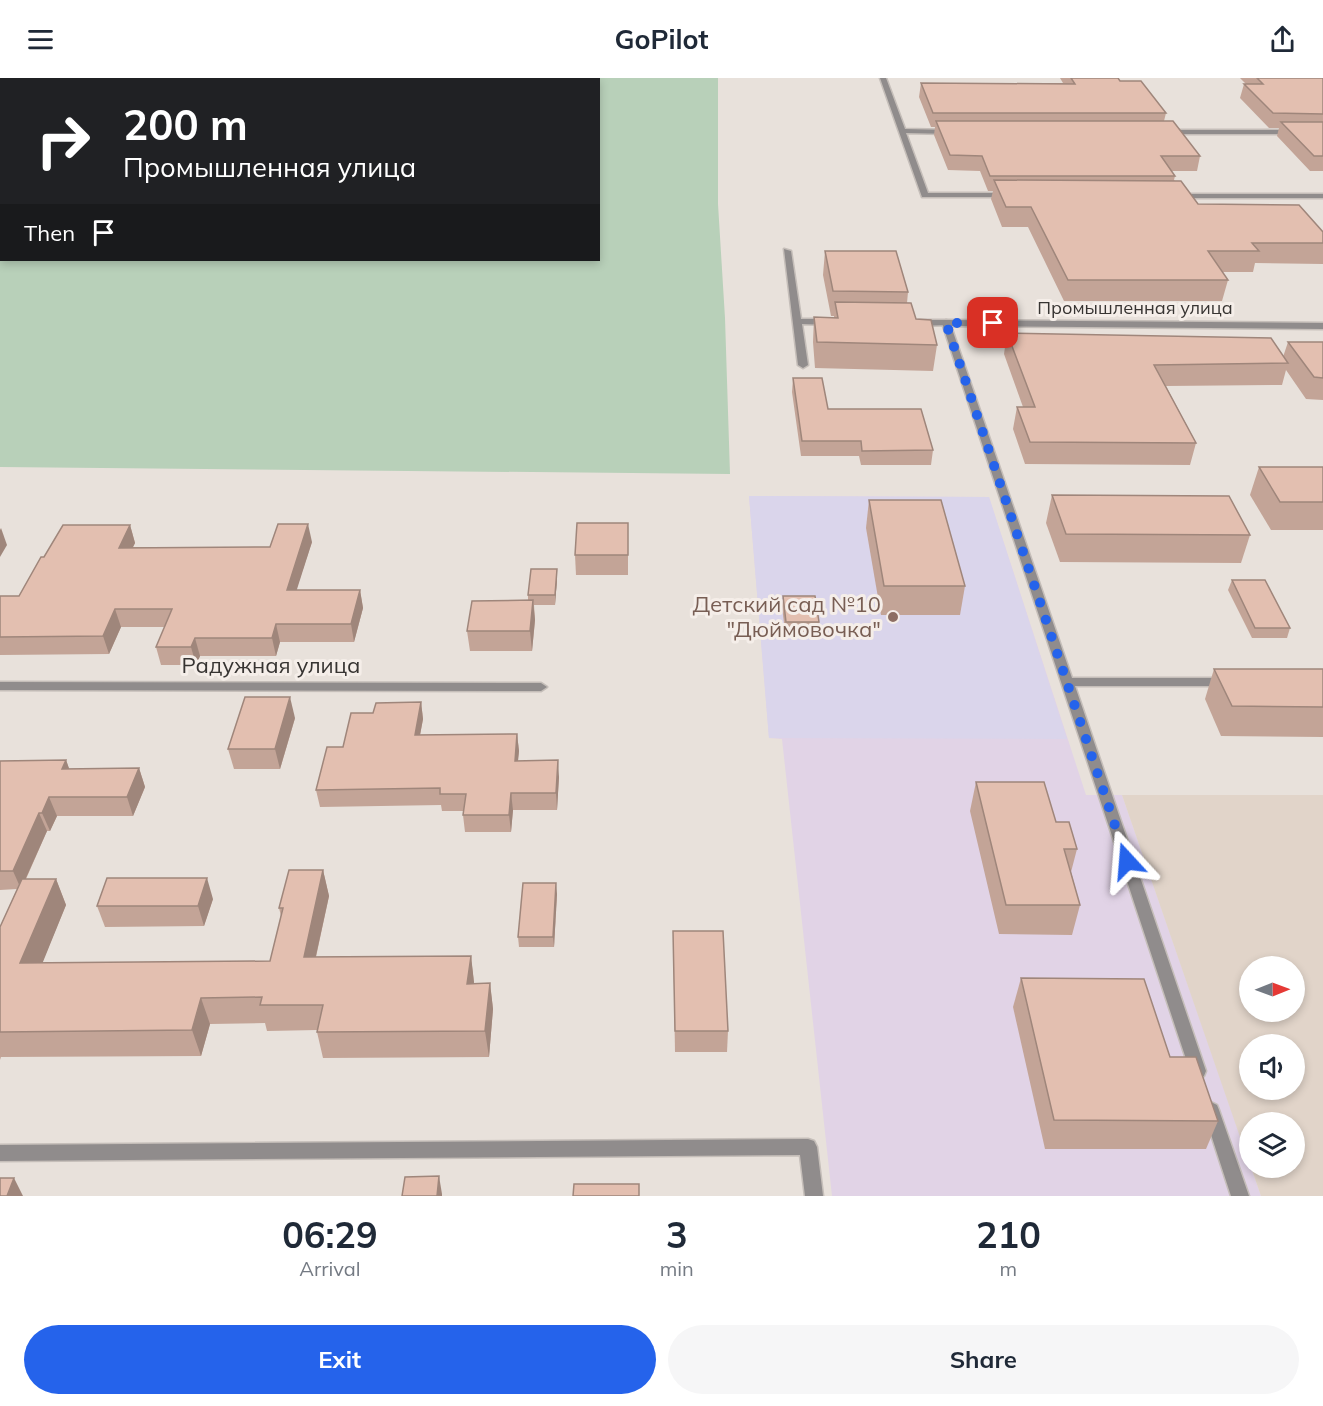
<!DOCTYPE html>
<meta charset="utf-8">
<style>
body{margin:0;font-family:Mulish,sans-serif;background:#f6f6f7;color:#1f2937;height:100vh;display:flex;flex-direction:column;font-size:22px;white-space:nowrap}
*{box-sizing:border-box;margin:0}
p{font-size:20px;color:#747a83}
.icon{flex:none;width:33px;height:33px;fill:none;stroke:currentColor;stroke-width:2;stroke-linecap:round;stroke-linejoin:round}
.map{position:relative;height:1118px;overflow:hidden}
.details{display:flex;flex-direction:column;background:#fff;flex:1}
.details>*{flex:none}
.guide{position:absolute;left:0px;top:0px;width:600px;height:183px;box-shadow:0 3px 9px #0003;background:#202124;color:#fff;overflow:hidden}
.needle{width:39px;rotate:89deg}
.fabs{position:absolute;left:1239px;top:878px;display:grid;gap:12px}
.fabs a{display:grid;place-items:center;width:66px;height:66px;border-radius:50%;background:#fff;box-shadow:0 3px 9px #0003;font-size:30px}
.pin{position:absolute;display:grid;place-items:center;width:51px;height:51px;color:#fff;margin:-26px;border-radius:12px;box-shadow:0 3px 9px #0006}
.me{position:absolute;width:66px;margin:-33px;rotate:341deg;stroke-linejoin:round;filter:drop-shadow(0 0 4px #0008)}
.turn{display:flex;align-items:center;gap:21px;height:126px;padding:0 24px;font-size:27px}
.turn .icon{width:78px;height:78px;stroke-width:2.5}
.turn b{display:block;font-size:42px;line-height:51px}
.then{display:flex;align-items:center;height:57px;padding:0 24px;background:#0003;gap:12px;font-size:22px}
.eta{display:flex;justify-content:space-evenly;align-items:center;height:102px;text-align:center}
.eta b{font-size:36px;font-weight:700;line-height:42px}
.action{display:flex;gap:12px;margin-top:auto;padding:12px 24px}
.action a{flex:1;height:69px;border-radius:36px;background:#2563eb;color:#fff;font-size:24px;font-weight:700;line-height:69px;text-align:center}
.action a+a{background:#f6f6f7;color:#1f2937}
header{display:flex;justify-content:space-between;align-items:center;height:78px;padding:0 24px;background:#fff;font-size:27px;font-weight:700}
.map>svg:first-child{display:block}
.commercial{fill:#e1d3e6}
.built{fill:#e1d4c9;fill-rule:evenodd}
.education{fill:#dad5eb}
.green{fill:#b8d0b9;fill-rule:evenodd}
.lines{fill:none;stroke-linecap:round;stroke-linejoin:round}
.lane-casing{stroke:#c5beb9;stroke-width:3}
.street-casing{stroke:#c5beb9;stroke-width:3}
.lane{fill:#908c8c;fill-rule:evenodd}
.street{fill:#908c8c;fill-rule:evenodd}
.wall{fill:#c3a497}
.shaded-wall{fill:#9f867b}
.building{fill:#e3bfb0;stroke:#9f867b;stroke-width:1.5}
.route{stroke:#2563eb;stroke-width:10;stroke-dasharray:0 18}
.education-dot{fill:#8d6e63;stroke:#f5eee9;stroke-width:2}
.labels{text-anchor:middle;stroke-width:6;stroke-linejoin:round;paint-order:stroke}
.far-street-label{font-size:18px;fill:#373432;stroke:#f5eee9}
.education-label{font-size:22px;fill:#785e54;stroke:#f5eee9;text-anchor:end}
.street-label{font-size:22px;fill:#373432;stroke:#f5eee9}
</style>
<header><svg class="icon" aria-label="menu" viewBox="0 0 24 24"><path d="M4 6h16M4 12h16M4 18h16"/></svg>GoPilot<svg class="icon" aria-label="share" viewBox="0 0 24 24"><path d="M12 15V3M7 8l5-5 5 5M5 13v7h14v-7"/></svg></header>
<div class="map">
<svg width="1323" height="1118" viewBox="0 0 1323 1118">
<rect width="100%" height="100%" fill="#e8e1db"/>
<polygon class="commercial" points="749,418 989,419 1086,717 1122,717 1261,1118 832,1118 782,661 769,660"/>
<path class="built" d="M1122,717H1323V1118H1261L1251,1089H1294V1044H1250L1249,1085ZM1250,888H1294V933H1250ZM1250,966H1294V1011H1250Z"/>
<polygon class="education" points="749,418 989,419 1067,661 769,660"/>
<path class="green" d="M0,0H718V126L725,240L730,396L0,389ZM2,2H598V182H2Z"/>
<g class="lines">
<g class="lane-casing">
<g id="lane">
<polygon points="880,0 886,0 905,51 950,52 953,54 950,56 906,55 928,115 1007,115 1011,117 1010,119 922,119"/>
<polygon points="1323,52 1323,56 1165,56 1162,54 1165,52"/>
<polygon points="1174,116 1323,116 1323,120 1177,120 1173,118"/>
<polygon points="784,171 791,173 801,241 828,241 832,244 828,247 802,246 808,287 803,290 798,287"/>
<polygon points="946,242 949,243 949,247 918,248 914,245 918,242"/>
</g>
</g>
<g class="street-casing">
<g id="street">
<polygon points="946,242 1323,245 1323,251 951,248 1072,600 1225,600 1231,604 1225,608 1075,608 1206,993 1204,998 1198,1000 1192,998 1190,993 942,245"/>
<polygon points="0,604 541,605 547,609 541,613 0,612"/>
<polygon points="1211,1024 1217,1027 1219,1032 1249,1118 1231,1118 1203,1032 1205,1027"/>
<polygon points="808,1061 814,1063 817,1069 823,1118 805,1118 800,1077 0,1083 0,1067"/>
</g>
</g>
<use href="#lane" class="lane"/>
<use href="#street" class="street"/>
</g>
<g class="wall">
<polygon points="1060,0 1118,0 1120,3 1166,35 1164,43 1200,78 1197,93 1171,93 1175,98 1174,102 1198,126 1323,154 1323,186 1255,185 1253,194 1222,194 1228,202 1222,223 1064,223 1028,149 1002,149 991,121 993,113 988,113 980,93 948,92 934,57 935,49 931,49 919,19 921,5 1063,5"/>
<polygon points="1240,0 1323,0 1323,93 1310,93 1277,58 1279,50 1269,50 1240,20 1244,6 1246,6"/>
<polygon points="825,173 908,214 907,225 916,241 937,267 933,293 815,290 813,264 814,239 834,240 834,238 831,238 823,197"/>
<polygon points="1007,255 1283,279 1288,264 1323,264 1323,322 1306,321 1286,292 1282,307 1166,308 1196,365 1190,387 1025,386 1013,351 1017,329 1023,329 1004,276"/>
<polygon points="793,300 828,331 933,372 931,387 861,387 859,378 801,378 792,314"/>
<polygon points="1259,389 1323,389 1323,452 1271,452 1250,417"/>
<polygon points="1052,417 1250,457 1241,485 1060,484 1046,445"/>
<polygon points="869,422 965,508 960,537 881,537 866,450"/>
<polygon points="628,445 628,497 576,497 575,477"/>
<polygon points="130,447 135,465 133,469 270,469 312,464 296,512 360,512 363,530 354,564 280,564 276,578 200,578 196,587 161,587 156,569 165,549 121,549 109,576 0,577 0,518 19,518"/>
<polygon points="557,491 557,501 555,527 534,527 535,542 532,573 470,573 467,553 528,523 528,517"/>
<polygon points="1232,502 1290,550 1287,560 1252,560 1228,512"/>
<polygon points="783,518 819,544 818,554 785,554 782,528"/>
<polygon points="1214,591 1323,591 1323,659 1221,658 1205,621"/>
<polygon points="421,624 423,641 420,657 517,656 519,673 518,683 559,699 557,732 513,732 511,754 465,754 463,737 463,733 442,733 441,727 320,729 316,712 343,669 373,635"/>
<polygon points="295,640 280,691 234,691 228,671"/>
<polygon points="66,682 69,691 139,690 145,709 133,738 57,738 50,753 47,753 26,801 56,801 66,827 42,885 270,883 281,838 279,830 323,792 329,818 316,879 471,878 474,906 490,905 493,931 489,979 323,980 317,954 317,952 267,953 265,945 210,946 201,978 1,979 0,982 0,849 17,811 0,812 0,683"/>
<polygon points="976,704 1056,744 1077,771 1071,794 1080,827 1072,857 999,856 970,733"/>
<polygon points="557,816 554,869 519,869 518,859"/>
<polygon points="213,821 204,848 105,849 97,828"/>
<polygon points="673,853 728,953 727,974 675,974"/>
<polygon points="1021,900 1170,979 1218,1043 1206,1071 1045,1071 1013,929"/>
</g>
<g class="shaded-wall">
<polygon points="308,446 312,464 291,530 287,512"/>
<polygon points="130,447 135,465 124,487 119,470"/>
<polygon points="1,450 7,467 0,479 0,452"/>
<polygon points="557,491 557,501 555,527 555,517"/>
<polygon points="360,512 363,530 354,564 351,546"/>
<polygon points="533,522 535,542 532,573 530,553"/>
<polygon points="115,531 121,549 109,576 103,558"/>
<polygon points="276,546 280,564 276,578 272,560"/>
<polygon points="195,560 200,578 196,587 191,569"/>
<polygon points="290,619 295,640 280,691 275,671"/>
<polygon points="421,624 423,641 417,673 415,657"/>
<polygon points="517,656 519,673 516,700 515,683"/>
<polygon points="66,682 73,701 62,691"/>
<polygon points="558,682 559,699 557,732 556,715"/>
<polygon points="139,690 145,709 133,738 127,719"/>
<polygon points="511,715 513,732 511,754 509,737"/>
<polygon points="49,719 57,738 50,753 42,735"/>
<polygon points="39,735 47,753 21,811 13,793"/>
<polygon points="323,792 329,818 310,905 304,879"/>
<polygon points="207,800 213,821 204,848 198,828"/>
<polygon points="56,801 66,827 32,911 20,885"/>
<polygon points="556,805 557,816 554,869 553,859"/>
<polygon points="471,878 474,904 471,931 467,906"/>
<polygon points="490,905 493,931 489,979 485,953"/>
<polygon points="201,920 210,946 201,978 192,952"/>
<polygon points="439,1098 442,1116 442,1118 437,1118"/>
<polygon points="14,1100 23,1118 7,1118"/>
</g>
<g class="building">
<polygon points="1071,0 1118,0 1120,3 1141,3 1166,35 933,35 921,5 1075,6"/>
<polygon points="1257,0 1323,0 1323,36 1273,35 1244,6 1263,6"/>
<polygon points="936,43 1173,43 1200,78 1161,78 1175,98 990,98 982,78 950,77"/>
<polygon points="1281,44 1323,44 1323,78 1314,78"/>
<polygon points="994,102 1181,103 1198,126 1299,127 1323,154 1323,165 1252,165 1259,173 1208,173 1228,202 1068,202 1031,129 1006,129"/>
<polygon points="825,173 896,173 908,214 833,213"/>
<polygon points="835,224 911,225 916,241 931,242 937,267 817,264 814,239 838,240"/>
<polygon points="1007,255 1271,260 1288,285 1154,287 1196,365 1030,364 1017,329 1035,329"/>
<polygon points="1288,264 1323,264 1323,300 1314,299"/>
<polygon points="793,300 822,300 828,331 921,331 933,372 862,373 861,363 802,363"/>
<polygon points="1259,389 1323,389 1323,424 1280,424"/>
<polygon points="1052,417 1229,418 1250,457 1066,456"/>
<polygon points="869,422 941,422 965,508 884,508"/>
<polygon points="577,445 628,445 628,477 575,477"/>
<polygon points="278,446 308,446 287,512 360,512 351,546 276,546 272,560 195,560 191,569 156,569 172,531 115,531 103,558 0,559 0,518 19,518 41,479 44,479 63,447 130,447 119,470 270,469"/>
<polygon points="531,491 557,491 555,517 528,517"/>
<polygon points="1232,502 1265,502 1290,550 1255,550"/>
<polygon points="783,518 815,518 819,544 786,544"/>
<polygon points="533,522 530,553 467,553 472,523"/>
<polygon points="1214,591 1323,591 1323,629 1232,628"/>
<polygon points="245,619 290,619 275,671 228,671"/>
<polygon points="421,624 415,657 517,656 515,683 558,682 556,715 511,715 509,737 463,737 466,716 440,716 440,710 316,712 327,669 343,669 351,635 373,635 376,625"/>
<polygon points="66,682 62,691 139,690 127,719 49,719 42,735 39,735 13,793 0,793 0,683"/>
<polygon points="976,704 1044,704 1056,744 1069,744 1077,771 1064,771 1080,827 1006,827"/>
<polygon points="289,792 323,792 304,879 471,878 467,906 490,905 485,953 317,954 323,927 260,927 262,919 201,920 192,952 0,954 0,849 22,801 56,801 20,885 270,883 283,830 279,830"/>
<polygon points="107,800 207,800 198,828 97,828"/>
<polygon points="523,805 556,805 553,859 518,859"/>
<polygon points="673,853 723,853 728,953 675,953"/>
<polygon points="1021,900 1144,901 1170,979 1196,979 1218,1043 1054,1042"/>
<polygon points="439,1098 437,1118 402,1118 405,1099"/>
<polygon points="0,1100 14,1100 7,1118 0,1118"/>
<polygon points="574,1106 639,1106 639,1118 573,1118"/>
</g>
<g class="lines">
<polyline class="route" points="993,245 946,245 1127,783"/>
</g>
<circle class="education-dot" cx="893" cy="539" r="6"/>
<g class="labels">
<g class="far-street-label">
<text x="1135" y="236">Промышленная улица</text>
</g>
<g class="education-label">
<text x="881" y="534">Детский сад №10<tspan x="881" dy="25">"Дюймовочка"</tspan></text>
</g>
<g class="street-label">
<text x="271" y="595">Радужная улица</text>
</g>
</g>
</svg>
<div class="fabs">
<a><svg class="needle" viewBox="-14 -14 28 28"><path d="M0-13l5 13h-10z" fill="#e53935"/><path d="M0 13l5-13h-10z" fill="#747a83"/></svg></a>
<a><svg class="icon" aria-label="sound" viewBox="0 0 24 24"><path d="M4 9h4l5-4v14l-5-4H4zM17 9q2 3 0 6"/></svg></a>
<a><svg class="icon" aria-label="layers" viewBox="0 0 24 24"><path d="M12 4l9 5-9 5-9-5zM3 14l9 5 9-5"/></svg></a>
</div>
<div class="pin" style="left:993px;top:245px;background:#d93025"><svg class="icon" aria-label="arrive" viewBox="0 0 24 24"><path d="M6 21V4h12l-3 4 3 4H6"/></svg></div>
<svg class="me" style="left:1127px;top:783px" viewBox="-20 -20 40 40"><path d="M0-17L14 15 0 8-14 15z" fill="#2563eb" stroke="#fff" stroke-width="4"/></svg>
<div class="guide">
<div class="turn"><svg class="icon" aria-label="right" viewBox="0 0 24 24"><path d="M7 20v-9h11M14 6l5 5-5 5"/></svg><div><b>200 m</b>Промышленная улица</div></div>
<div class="then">Then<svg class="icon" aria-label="arrive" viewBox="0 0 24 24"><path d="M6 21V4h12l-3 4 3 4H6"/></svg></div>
</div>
</div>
<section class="details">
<div class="eta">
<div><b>06:29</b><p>Arrival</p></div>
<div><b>3</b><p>min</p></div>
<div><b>210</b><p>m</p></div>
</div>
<div class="action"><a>Exit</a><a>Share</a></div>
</section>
